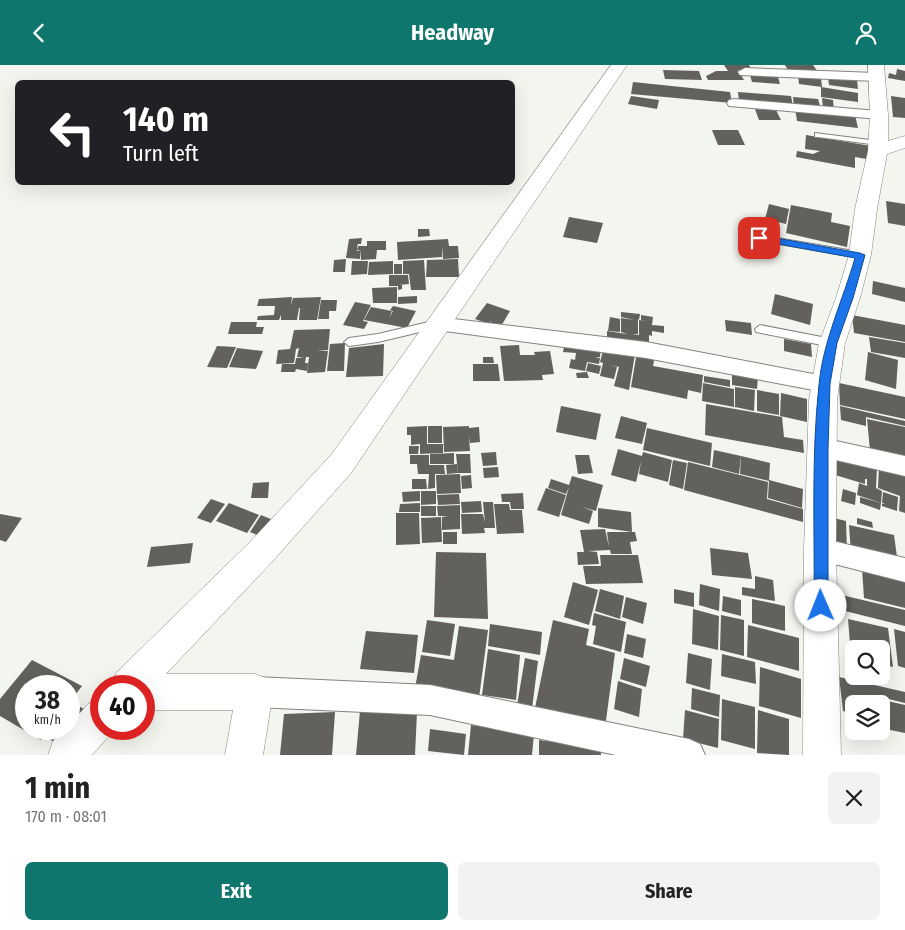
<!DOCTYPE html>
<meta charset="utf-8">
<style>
body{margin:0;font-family:"Fira Sans Condensed",sans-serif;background:#f2f2f2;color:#222;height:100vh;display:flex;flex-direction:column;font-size:19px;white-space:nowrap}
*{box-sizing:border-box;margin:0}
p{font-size:16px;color:#767676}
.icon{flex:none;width:28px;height:28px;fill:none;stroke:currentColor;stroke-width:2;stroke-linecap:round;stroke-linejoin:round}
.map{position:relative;height:690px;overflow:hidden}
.sheet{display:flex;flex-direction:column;background:#fff;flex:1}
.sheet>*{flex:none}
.guide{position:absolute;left:15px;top:15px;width:500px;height:105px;border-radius:8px;box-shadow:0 5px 20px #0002;background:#202124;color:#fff;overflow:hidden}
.tools{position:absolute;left:845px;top:575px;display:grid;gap:10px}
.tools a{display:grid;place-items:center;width:45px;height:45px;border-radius:8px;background:#fff;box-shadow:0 5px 20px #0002;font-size:25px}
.speed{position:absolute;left:15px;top:610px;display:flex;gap:10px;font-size:25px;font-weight:700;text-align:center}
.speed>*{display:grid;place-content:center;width:65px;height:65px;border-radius:50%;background:#fff;box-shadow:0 5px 20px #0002;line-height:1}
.speed small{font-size:12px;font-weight:400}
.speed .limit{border:8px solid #d22;background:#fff;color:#111}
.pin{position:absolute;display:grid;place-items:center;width:42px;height:42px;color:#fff;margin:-21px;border-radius:10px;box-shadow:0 2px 8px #0006}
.me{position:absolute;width:55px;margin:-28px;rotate:359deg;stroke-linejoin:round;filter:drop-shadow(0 0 4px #0008)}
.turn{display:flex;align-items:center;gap:18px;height:105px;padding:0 25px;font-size:22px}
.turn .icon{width:65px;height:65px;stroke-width:2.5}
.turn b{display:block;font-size:35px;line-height:42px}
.round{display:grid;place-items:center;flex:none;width:52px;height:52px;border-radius:8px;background:#f2f2f2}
.headline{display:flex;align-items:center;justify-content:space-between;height:85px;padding:0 25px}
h1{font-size:30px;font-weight:700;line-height:38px}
.button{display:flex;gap:10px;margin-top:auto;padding:10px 25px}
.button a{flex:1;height:58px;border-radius:8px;background:#0f766e;color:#fff;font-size:20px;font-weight:700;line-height:58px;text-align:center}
.button a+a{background:#f2f2f2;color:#222}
header{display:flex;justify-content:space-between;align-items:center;height:65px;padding:0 25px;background:#0f766e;color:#fff;font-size:22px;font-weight:700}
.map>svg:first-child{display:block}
.building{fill:#62615c}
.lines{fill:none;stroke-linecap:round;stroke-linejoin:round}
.service-casing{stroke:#82847f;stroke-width:2}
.minor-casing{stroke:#82847f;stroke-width:2}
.tertiary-casing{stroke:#82847f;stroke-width:1}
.service{fill:#fff;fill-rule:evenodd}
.minor{fill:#fff;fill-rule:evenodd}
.tertiary{fill:#fff;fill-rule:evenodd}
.route{fill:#1a73e8;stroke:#114b97}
</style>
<header><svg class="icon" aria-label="back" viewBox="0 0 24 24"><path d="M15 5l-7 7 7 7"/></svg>Headway<svg class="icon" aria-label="person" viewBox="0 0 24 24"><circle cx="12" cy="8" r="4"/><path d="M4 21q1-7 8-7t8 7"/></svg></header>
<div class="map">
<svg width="905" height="690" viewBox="0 0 905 690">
<rect width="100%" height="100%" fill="#f3f5ef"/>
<g class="building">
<polygon points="724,0 749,0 752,5 738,5 744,15 708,15 706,11 716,6 728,6"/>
<polygon points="785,0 813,0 818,7 789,7"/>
<polygon points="897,4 905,6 905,16 888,13 889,8 896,10"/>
<polygon points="663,5 699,6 702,15 665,14"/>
<polygon points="750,10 778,12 780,19 752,17"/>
<polygon points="798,10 821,13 822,22 799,19"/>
<polygon points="828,12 857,15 858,24 829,20"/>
<polygon points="633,17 730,27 732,38 631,29"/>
<polygon points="821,22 858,28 858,37 821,32"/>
<polygon points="738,27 791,31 793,41 739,36"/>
<polygon points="631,31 659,35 657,44 628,39"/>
<polygon points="891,31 905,33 905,53 893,52"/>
<polygon points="793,32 818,34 821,44 794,41"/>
<polygon points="822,33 833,35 834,45 823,43"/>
<polygon points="795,43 855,50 858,63 797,56"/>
<polygon points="755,44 776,45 781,55 759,55"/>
<polygon points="712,65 738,65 745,80 718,80"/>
<polygon points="806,70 871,81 872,95 855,92 855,103 796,92 797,86 813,89 820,86 805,84"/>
<polygon points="886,136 905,139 905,161 888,158"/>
<polygon points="769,139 789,144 786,159 765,154"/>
<polygon points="791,140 832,148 831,157 850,161 847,182 786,168"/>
<polygon points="569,152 603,158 597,178 563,172"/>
<polygon points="418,164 429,164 430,171 418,172"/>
<polygon points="362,173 361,179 358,179 357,182 357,186 361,185 360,194 346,193 349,174"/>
<polygon points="448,174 449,181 458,181 459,193 443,194 442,181 442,192 398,195 397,177"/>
<polygon points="367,176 386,176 386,185 357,185 358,181 367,181"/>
<polygon points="361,185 377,185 376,194 361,195"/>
<polygon points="346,194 345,207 333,207 334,195"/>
<polygon points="458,194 459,212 426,212 427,195"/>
<polygon points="424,195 426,225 411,225 409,209 403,209 403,196"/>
<polygon points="352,196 368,196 367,209 351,210"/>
<polygon points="393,196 393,209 368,210 369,197"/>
<rect x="394" y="199" width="8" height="10"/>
<polygon points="389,210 408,210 409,219 399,220 402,220 402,224 398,225 398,221 389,221"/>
<polygon points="873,216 905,223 905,237 872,229"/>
<polygon points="397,222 397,238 373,238 372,223"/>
<polygon points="775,229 813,239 810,260 771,249"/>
<polygon points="417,231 417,238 398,239 398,232"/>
<polygon points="292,232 291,240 293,233 321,232 317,255 299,255 300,243 299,243 297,255 281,255 281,250 279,255 257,255 258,251 274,250 275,241 257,241 259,234"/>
<polygon points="321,235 337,235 336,246 329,246 329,254 318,254"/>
<polygon points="355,237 371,240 363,256 368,257 364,264 343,260"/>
<polygon points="487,238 510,246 500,263 489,260 492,254 489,259 475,254"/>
<polygon points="393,241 416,246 407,263 364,255 371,242 392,246 389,253 393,246 390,245"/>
<polygon points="621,247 640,249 639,255 638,254 638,269 632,269 639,270 639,255 647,256 641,255 641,250 653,252 652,260 664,261 664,268 652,266 652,271 649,270 649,279 607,274 607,266 627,269 621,267 621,253 635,255 621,252"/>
<polygon points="852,250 905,260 905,277 854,268"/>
<polygon points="610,252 620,254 620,267 608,266"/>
<polygon points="725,255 751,258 752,270 726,266"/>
<polygon points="231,257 257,257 256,262 264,262 262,269 228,269"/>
<polygon points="330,264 328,285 317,285 328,286 325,307 307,308 309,292 306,292 305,298 308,298 307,306 296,304 295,307 281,307 282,299 295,299 296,293 304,293 297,292 299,283 296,284 294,298 276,299 278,285 290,284 294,265"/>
<polygon points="869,272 905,278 905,293 871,287"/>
<polygon points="784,274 811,279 812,292 784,286"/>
<polygon points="565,277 575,279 575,285 576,279 601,283 600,292 595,292 600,293 599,299 587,297 585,306 569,303 571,294 575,295 576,288 563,287"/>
<polygon points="345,278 344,306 327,306 330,279"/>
<polygon points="384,279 383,311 346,312 349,283"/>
<polygon points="519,280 520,290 535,290 534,287 550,286 554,309 542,310 543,315 504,316 500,281"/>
<polygon points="217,281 236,282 227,303 207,302"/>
<polygon points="604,282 635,289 629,325 614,321 619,302 610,300 617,302 614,314 600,311 603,298 600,297"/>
<polygon points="237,283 263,286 256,304 229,302"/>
<polygon points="637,287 655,291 653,301 703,310 701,328 688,325 687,334 631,322"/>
<polygon points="868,287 898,295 896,324 865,315"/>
<polygon points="483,292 493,292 494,298 483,298"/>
<polygon points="588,298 601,301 599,309 586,306"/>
<polygon points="473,299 498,299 500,316 473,316"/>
<polygon points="732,306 758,311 757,324 732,320"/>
<polygon points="587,307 589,313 577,313 576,308"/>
<polygon points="704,311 730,315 730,322 704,317"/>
<polygon points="703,318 734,324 734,342 702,336"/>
<polygon points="839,318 905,332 905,354 840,340"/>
<polygon points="735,322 755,325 754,346 735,342"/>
<polygon points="757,325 779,329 779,350 757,346"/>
<polygon points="781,328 807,334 807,357 780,351"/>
<polygon points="706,339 782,352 784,372 803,375 804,388 705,370"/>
<polygon points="561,341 601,349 596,375 556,367"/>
<polygon points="840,341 905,356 905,361 866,352 866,361 841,355"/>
<polygon points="621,351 647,358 642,379 615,373"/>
<polygon points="867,354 905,362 905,394 870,386"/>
<polygon points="427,361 427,379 443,379 443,388 420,389 420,379 411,380 411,370 407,370 407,362"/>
<rect x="428" y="361" width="14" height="17"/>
<polygon points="469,361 469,363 479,362 480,377 470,378 469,371 470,386 444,387 443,362"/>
<polygon points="647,363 712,378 710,401 643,385"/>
<polygon points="409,381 419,381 418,389 409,389"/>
<polygon points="618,384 642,391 643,387 672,395 668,417 639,409 641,396 636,417 611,410"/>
<polygon points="714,385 741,391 739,409 712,402"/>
<polygon points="496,387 497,400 483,401 481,388"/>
<polygon points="454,388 454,399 430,399 430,389"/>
<polygon points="836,388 877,401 876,423 882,426 881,438 857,430 859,418 867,421 867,414 865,414 865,419 835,410"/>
<polygon points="456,389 470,389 471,408 458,408"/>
<polygon points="410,390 429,390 429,400 444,400 445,409 435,409 435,423 428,424 429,409 418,409 417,399 410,399"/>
<polygon points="575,390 589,390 593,408 578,409"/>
<polygon points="741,391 770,398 769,416 740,409"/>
<polygon points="673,395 687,398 683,424 669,420"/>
<polygon points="688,397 768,417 767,434 803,444 803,457 684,425"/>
<polygon points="457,399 458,408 447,409 446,400"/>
<polygon points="879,401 905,409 905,448 899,446 900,431 878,423"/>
<polygon points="498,402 499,412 484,413 483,403"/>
<polygon points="460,409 461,428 437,429 436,410"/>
<polygon points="471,410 472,423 462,424 461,411"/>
<polygon points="572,411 603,420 596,446 582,442 593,446 589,459 561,450 569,422 566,429 548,423 551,414 569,420"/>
<polygon points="412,414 426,414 427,424 412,424"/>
<polygon points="769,415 803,424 802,443 768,433"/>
<polygon points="269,417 268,433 251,433 253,418"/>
<polygon points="546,423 566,430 559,452 537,445"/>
<polygon points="843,424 856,428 855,440 841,436"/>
<polygon points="420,426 420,436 403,437 402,427"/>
<polygon points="421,426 436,426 436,439 421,440"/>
<polygon points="883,427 898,432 897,446 882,441 882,439 885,439 882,438"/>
<polygon points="523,428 524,444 511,444 510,437 502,437 501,429"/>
<polygon points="459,429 460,439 438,440 437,430"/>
<polygon points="860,432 881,438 880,445 860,438"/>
<polygon points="211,434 225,439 211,458 197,453"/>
<polygon points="481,436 482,447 462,448 461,437"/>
<polygon points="483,437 493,437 495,463 484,463 485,468 462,469 461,449 483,449 485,458"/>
<polygon points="229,438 259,450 247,468 216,456"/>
<polygon points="420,438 420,447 399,447 400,439"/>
<polygon points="494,439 509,439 510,445 522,445 524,468 497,469"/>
<polygon points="460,440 460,464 442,465 442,452 448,451 438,451 437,441"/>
<rect x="421" y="441" width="15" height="10"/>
<polygon points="598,443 631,447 632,467 598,462"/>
<polygon points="396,448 419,448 420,479 396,480"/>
<polygon points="0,449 22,453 6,477 0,475"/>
<polygon points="261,450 273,455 262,472 250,467"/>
<polygon points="441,452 442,477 422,478 421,453"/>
<polygon points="830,452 846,456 847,487 831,483"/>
<polygon points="857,453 872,457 873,463 857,459"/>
<polygon points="849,460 894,470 898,499 851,488"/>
<polygon points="605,464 609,482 607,467 635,467 637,476 630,477 632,489 611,489 610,485 588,486 597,487 599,499 578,500 577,487 584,487 580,465"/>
<rect x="443" y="467" width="14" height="12"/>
<polygon points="193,478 190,498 147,502 151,482"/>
<polygon points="710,483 748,488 752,514 712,510"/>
<polygon points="436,487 486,488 488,554 434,552"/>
<polygon points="600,490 638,490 643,518 586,519 583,501 601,501"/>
<polygon points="862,504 905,514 905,543 864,533"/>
<polygon points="755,511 773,515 775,536 742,530 742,522 755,524"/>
<polygon points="573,517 598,525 589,560 564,552"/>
<polygon points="700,519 720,524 719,546 699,540"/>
<polygon points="600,524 624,531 620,554 595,546"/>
<polygon points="674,524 694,528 694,542 674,538"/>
<polygon points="833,528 905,545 905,561 833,543"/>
<polygon points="723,531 741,535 741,551 722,546"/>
<polygon points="626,532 647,538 643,559 622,552"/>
<polygon points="752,534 785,541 785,566 752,558"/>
<polygon points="693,544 719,551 718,585 692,579"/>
<polygon points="594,548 626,557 621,587 593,579 596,561 592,560"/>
<polygon points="721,550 744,555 744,591 720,585"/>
<polygon points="848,554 888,563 893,602 881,599 881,584 854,584 854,592 851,592"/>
<polygon points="427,555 455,559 450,591 422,587"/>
<polygon points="553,555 589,564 586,580 615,588 605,663 535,643"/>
<polygon points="490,559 542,567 540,590 488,581"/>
<polygon points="748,560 799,573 799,606 747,592"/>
<polygon points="459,561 488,565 479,633 415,623 421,590 454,595"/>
<polygon points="894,564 905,567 905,603 898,601"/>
<polygon points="366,566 418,570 414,608 360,604"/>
<polygon points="627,569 646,574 643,593 624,588"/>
<polygon points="488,584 520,590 516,635 482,630"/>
<polygon points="688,588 712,594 710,625 686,618"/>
<polygon points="722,589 755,597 756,619 721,611"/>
<polygon points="525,593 538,596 532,644 517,640"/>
<polygon points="624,593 650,601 646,622 620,614"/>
<polygon points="32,595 82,621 69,638 69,621 26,621 26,664 49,664 41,675 0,651 0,634"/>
<polygon points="760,602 801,614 801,653 759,641"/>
<polygon points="839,612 905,627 905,638 872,630 874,639 854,639 854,649 843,646"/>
<polygon points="618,616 642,624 639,652 614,644"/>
<polygon points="692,623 720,630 719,652 691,644"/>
<polygon points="874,633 905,640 905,668 881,663 881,639 875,639"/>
<polygon points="722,634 755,642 755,684 721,675"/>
<polygon points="73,638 86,645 60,680 47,673 53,664 69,664 69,643"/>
<polygon points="685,645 719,654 718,683 683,674"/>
<polygon points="758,645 789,654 789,690 757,688"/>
<polygon points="360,646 417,647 415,690 356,690"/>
<polygon points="335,647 332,690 280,690 284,649"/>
<polygon points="471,660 534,669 532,690 468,690"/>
<polygon points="430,664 466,669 464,690 428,686"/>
<polygon points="539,675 601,683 601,690 539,690"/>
</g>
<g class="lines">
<g class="service-casing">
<g id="service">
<polygon points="815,68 878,76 882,78 878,80 818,72 815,72"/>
<polygon points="759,170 860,187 865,190 860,193 756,175 756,171"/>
<polygon points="437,255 442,259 441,262 378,277 349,281 344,277 349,273 378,269"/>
<polygon points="760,260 832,274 837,278 832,282 756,267 755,264"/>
</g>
</g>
<g class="minor-casing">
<g id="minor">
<polygon points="745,3 876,8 883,12 876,16 740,10 738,7"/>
<polygon points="734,34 879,46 884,47 886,50 884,53 879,54 729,41 727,38 729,35"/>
<polygon points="437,252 646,277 824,311 832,313 835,319 832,325 824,327 646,293 430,264 427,259 430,254"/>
<polygon points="822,373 905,391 905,411 814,390 810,383 814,376"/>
<polygon points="820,473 905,493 905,517 811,493 807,485 811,477"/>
<polygon points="255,612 430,620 689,674 700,679 705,690 616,690 430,650 255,642 244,638 240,627 244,616"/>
</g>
</g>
<g class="tertiary-casing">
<g id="tertiary">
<polygon points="611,0 627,0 351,408 271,498 166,609 255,609 268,614 273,627 263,690 225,690 233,645 144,645 144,621 111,621 116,608 249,478 331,390"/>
<polygon points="868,0 884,0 888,50 888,76 905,71 905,83 887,89 877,144 871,190 860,233 845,278 837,335 836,485 841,690 803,690 804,485 809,335 819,278 836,233 849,190 855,144 868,86 870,50"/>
<polygon points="101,633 101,664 115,664 92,690 48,690 53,676 65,664 69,664 69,660 88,639"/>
</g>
</g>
<use href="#service" class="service"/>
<use href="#minor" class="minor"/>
<use href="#tertiary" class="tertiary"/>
</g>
<path class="route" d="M759,170L860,188L865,190L853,233L837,278L830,319L828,383V541L826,546L821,548L816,546L814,541C815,468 811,393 819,320C823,276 843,235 855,193L756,175L754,173Z"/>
</svg>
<div class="tools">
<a><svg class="icon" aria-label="search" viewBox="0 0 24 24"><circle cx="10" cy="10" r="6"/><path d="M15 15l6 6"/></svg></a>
<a><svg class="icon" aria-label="layers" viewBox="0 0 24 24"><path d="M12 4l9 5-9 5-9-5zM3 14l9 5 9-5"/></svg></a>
</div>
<div class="speed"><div>38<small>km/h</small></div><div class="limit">40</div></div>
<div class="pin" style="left:759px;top:173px;background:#d93025"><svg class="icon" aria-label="arrive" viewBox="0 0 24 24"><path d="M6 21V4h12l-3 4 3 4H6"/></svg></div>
<svg class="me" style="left:821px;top:541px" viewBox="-20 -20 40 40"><circle r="19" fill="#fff"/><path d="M0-13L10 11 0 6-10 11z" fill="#1a73e8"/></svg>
<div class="guide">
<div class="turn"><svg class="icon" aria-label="left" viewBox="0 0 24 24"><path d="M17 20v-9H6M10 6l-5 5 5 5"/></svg><div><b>140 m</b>Turn left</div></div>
</div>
</div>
<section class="sheet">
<div class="headline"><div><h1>1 min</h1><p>170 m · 08:01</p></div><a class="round"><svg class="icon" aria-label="close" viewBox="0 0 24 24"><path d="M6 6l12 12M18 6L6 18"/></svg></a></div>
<div class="button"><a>Exit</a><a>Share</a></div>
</section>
